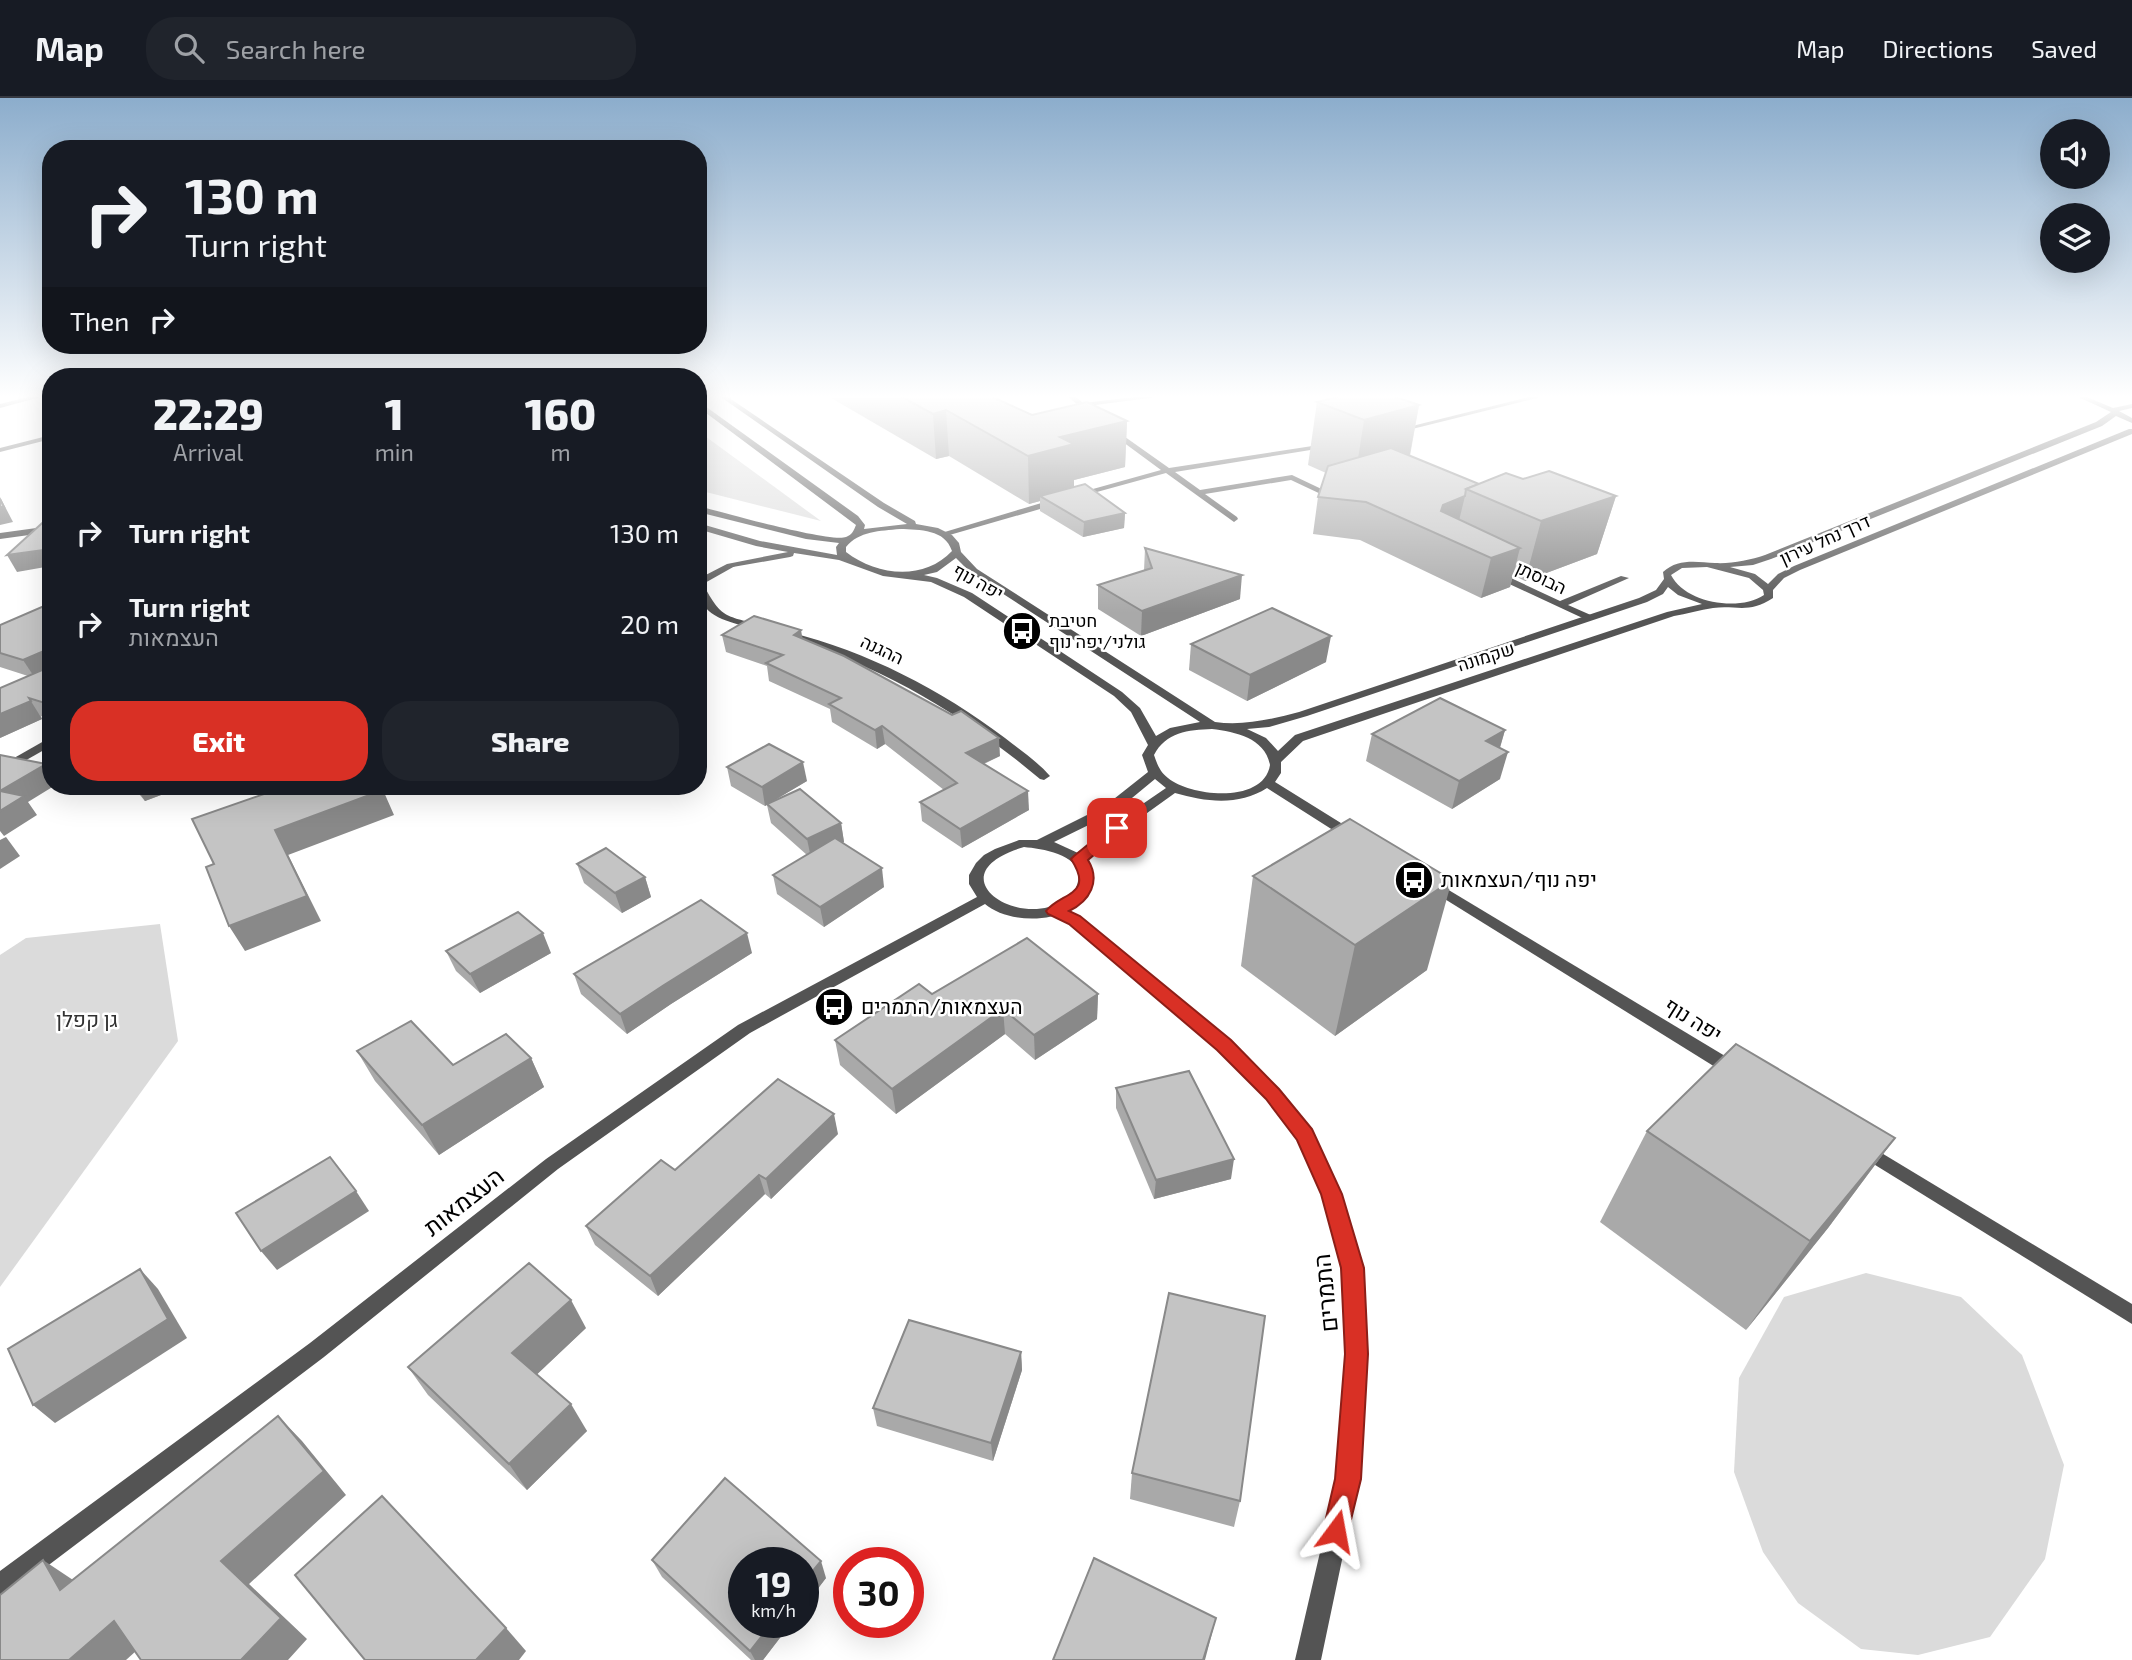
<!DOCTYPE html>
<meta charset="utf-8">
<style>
body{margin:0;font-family:"Exo 2",Heebo,sans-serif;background:#20242c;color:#f1f3f6;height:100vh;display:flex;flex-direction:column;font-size:26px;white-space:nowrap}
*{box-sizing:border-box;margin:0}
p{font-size:23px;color:#9ea1a6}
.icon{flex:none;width:38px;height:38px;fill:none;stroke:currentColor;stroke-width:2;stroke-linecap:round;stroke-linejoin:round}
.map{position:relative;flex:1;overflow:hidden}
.drawer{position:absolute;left:42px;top:270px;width:665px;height:427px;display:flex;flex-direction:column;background:#171b24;border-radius:28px;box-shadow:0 7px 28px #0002}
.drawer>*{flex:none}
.hud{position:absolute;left:42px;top:42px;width:665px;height:214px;border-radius:28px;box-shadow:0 7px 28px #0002;background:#171b24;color:#f1f3f6;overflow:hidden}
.fabs{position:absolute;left:2040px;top:21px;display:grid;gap:14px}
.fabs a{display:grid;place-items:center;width:70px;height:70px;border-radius:50%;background:#171b24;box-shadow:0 7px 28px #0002;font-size:35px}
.speed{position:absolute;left:728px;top:1449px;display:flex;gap:14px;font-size:35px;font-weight:700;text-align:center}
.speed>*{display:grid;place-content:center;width:91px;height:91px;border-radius:50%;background:#171b24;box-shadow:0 7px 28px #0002;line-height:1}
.speed small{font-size:18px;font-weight:400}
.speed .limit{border:10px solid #d22;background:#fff;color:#111}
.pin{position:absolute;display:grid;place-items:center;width:60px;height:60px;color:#fff;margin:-30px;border-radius:14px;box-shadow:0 4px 10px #0006}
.me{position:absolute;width:77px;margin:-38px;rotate:13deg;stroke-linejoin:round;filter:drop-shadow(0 0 5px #0008)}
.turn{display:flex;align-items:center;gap:24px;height:147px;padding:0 28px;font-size:32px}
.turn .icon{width:91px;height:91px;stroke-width:2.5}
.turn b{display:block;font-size:49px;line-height:60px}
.then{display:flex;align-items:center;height:66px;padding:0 28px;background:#0003;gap:14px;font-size:26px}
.eta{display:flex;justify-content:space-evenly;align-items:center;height:119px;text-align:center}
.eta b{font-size:42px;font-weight:800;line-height:49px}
.primary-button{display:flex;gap:14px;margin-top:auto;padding:14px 28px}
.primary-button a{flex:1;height:80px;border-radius:28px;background:#d93025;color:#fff;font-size:28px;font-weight:800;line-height:80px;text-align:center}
.primary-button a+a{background:#20242c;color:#f1f3f6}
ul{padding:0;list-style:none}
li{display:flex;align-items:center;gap:21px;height:91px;padding:0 28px}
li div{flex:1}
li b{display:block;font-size:26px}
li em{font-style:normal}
header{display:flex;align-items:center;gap:42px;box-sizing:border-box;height:98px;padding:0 35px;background:#171b24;border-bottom:2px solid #363941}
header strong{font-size:33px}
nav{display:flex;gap:38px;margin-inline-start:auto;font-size:24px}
.search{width:490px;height:63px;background:#20242c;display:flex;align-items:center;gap:18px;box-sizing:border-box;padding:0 24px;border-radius:28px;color:#9ea1a6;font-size:26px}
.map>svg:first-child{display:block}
.green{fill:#dbdbdb}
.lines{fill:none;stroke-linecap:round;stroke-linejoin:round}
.minor{fill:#545454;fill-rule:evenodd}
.tertiary{fill:#545454;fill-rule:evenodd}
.wall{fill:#a9a9a9}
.shaded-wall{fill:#898989}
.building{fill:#c4c4c4;stroke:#898989;stroke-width:2}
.route{fill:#d93025;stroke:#8d1f18;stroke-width:2}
.labels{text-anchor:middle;stroke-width:5;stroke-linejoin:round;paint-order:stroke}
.far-street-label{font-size:18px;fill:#000;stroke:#fff}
.far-poi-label{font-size:18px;fill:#000;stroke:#fff;text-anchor:start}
.poi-label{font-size:21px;fill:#000;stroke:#fff;text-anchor:start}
.park-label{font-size:21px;fill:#323232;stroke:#fff}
.street-label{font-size:21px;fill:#000;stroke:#fff}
.near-street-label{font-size:24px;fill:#000;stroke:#fff}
</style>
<header>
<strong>Map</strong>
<div class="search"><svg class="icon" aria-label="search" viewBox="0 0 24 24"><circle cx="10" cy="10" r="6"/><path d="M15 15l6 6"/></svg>Search here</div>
<nav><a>Map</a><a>Directions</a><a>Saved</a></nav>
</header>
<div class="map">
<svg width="2132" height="1562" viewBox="0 0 2132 1562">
<rect width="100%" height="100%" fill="#fff"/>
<g class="green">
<polygon points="698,333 821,423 698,392"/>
<polygon points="160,826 178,943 0,1189 0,857 26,840"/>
<polygon points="1866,1175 1961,1199 2022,1257 2064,1367 2045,1461 1990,1539 1918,1557 1861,1551 1798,1505 1763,1454 1734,1374 1739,1280 1784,1199"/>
</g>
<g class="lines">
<g class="minor">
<polygon points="1066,297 1074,297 1083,305 1152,297 1173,297 1087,308 1096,317 1092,319"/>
<polygon points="1537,297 1549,297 1400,334 1396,332"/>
<polygon points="1111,329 1169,370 1332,345 1332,349 1329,349 1175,374 1200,392 1292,377 1332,396 1325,398 1291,382 1205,396 1237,419 1238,421 1234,424 1166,375 1075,400 1075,396 1161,372 1108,333 1107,331"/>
<polygon points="51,337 51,341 0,354 0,350"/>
<polygon points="1058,400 1061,401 1061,405 946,438 938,436"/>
<polygon points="51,428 51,434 0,441 0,435"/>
<path d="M727,466L735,468L703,486C722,522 726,517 763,528V532C755,533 748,530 740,527C713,519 698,513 698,481Z"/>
<polygon points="1492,474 1498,474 1560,503 1621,478 1629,480 1568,507 1593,518 1594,520 1589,523 1492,478"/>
<path d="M789,534C868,554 940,591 1005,640C1020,652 1038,664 1050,678L1044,682L1040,681C961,615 884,569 785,539V535Z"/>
<polygon points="51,639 51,648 0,677 0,668"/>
<polygon points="1054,808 1079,819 1230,944 1279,991 1311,1032 1340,1096 1363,1170 1367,1256 1359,1381 1321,1562 1295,1562 1337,1381 1347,1256 1343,1170 1322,1096 1298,1041 1267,1001 1218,952 1069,825 1049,816 1047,813 1049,810"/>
</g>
<g class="tertiary">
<polygon points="0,297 5,297 0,299"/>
<polygon points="36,297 48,297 0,310 0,306"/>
<path d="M718,297H725L884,405L915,423L916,426L938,430L952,437L959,445L961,454L977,471L1215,624C1244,628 1272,621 1299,614L1639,500L1656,492L1664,481L1663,474C1678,460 1697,464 1715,465C1731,466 1750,462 1765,457L2096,324L2111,314L2074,297H2082L2113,310L2132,306V310L2119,313L2132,320V325L2116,318L2102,328L1771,461L1753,467L1730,469L1755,476L1768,486L1778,476L1794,468L2129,331H2132V336L1800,472L1784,480L1773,492V500C1749,516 1737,507 1713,510C1700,512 1686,516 1674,518L1303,643L1281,664V675L1275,684L1357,735L1359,738L1357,741H1347L1267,690C1239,708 1206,704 1175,695L1122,733L1085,763C1091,770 1094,779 1091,788C1079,826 1012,829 985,806L750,935L558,1071L324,1259L9,1497L0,1500V1473L310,1245L546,1061L738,927L977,799L969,786V777L976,765L984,757L995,751L1019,742H1037L1105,708L1148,674L1142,657L1148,647L1131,614L1114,598L964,499L931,484L883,478L839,462L794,455L793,458L790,459L727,470V466L788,454L756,448L698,431V425L760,443L837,457L836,449L839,445L806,441L698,414V408C722,414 830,445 846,439C852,437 854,432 856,427L698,309V303L858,418L865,427L864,431L907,426L878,409ZM900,431C920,432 945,431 952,453C924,483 877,478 846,454V449C859,433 880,433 900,431ZM956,460L971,475L1200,624L1170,630L1156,638L1140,610L1122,594L972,495L937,480L924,477L937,474ZM1707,469L1749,480L1763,492L1764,497C1739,514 1685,505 1671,477L1682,470ZM1668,489L1678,497L1702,506L1667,514L1295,637L1278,653L1266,640L1247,631L1269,629L1307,618L1647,504L1663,496ZM1212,631C1236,634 1265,640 1270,667C1264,706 1191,699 1168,680C1160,674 1157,666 1154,657C1166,634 1188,632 1212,631ZM1155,681L1166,690L1112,727L1078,755L1054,744L1115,714ZM1024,749C1044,751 1087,757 1077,787C1075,793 1070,799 1064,803C1014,832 935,775 1024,749Z"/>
<polygon points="1432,782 1740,967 1742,972 1740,977 1734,978 1728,977 1427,790 1425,787"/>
<polygon points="1865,1045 2132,1206 2132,1226 1859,1057 1856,1052 1859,1047"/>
</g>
</g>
<g class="wall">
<polygon points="826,297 988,297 1032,317 1127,323 1125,369 1074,382 1074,389 1125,415 1124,430 1083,439 1040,413 1040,403 1029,406 949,358 936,361"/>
<polygon points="1317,304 1419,307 1410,358 1479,386 1523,381 1616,398 1597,456 1525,483 1513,477 1510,489 1481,500 1360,442 1313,436 1318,399 1326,375 1308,367"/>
<polygon points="1145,450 1240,501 1141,538 1098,511 1098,487 1144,473"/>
<polygon points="51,505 51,572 47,574 51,575 51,621 41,618 42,621 0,640 28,578 0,569 0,527"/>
<polygon points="722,537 802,540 1000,658 984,666 1029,712 962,750 922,723 920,704 944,692 885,646 877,651 832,624 830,611 769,583 767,568 726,554"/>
<polygon points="1191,546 1326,564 1247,603 1189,572"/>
<polygon points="1505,632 1500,650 1500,681 1452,711 1366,663 1372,636"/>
<polygon points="727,669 807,683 771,704 841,725 844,744 842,745 884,789 824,829 777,796 773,777 807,757 771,725 767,707 765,708 731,688"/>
<polygon points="132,688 185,688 145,703"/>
<polygon points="577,766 645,779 651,799 622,815 584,785"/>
<polygon points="1253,778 1427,872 1335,938 1241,868"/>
<polygon points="446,853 551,855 480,895 456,873"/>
<polygon points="752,855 671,906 627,936 581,896 574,876"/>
<polygon points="932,896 1098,896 1097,921 1035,962 1005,936 896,1016 840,967 835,942"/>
<polygon points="357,953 453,967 531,960 544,989 439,1057 375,983"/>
<polygon points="1116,990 1231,1081 1154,1101 1116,1010"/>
<polygon points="1647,1033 1895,1040 1828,1130 1746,1232 1600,1124"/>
<polygon points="838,1036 771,1101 765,1096 658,1198 595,1147 586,1128 675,1072"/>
<polygon points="586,1230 537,1276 587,1333 527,1392 428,1297 408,1269"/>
<polygon points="1021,1254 1022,1272 993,1363 877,1328 873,1310"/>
<polygon points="1132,1375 1240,1403 1234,1429 1130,1401"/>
<polygon points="652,1462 826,1480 763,1562 751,1562 662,1479"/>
</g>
<g class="shaded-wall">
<polygon points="1419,307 1407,371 1354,387 1364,322"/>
<polygon points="946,312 949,358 936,361 933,316"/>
<polygon points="1127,323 1125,369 1074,382 1074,393 1040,398 1040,403 1029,406 1028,358 1060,339"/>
<polygon points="1465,398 1456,435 1437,436 1443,407"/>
<polygon points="1616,398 1597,456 1525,483 1541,423"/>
<polygon points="0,399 13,424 0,427"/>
<polygon points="1125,415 1124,430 1083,439 1084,424"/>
<polygon points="704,438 707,454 698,460 698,442"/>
<polygon points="1520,450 1510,489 1481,500 1491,460"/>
<polygon points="51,451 51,468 17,474 7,457"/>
<polygon points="1242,477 1240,501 1141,538 1142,513"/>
<polygon points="699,510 703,527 698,533 698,511"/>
<polygon points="801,532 804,549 794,537"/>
<polygon points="1331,538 1326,564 1247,603 1250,577"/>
<polygon points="51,550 51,572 35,580 23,562"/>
<polygon points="29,600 42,621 0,640 0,616"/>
<polygon points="882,628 885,646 877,651 875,632"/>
<polygon points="1505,632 1497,659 1486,643"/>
<polygon points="999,640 1000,658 967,673 966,655"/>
<polygon points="1508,654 1500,681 1452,711 1459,683"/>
<polygon points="803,664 807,683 765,708 762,689"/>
<polygon points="46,666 51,672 51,688 54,688 28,704 37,717 4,738 0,733 0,693"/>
<polygon points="135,688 185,688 145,703"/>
<polygon points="383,692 394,717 288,757 321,823 245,853 229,828 275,732"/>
<polygon points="1028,693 1029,712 962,750 960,731"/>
<polygon points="841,725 844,744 811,760 807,741"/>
<polygon points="6,739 20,758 0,771 0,742"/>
<polygon points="882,770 884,789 824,829 820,809"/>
<polygon points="645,779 651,799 622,815 615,795"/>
<polygon points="1452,782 1427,872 1335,938 1355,847"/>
<polygon points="543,835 551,855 480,895 470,876"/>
<polygon points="747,835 752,855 671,906 627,936 620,916 664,887"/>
<polygon points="1098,896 1097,921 1035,962 1034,937"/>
<polygon points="1003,911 1005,936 896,1016 892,991"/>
<polygon points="531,960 544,989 439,1057 422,1027"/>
<polygon points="834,1016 838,1036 771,1101 766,1081"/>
<polygon points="1895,1040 1828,1130 1746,1232 1810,1143"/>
<polygon points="1234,1061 1231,1081 1154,1101 1156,1082"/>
<polygon points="759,1077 765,1096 658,1198 650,1178"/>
<polygon points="356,1093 369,1113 277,1172 261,1153"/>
<polygon points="140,1171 158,1191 187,1240 55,1325 33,1307"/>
<polygon points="571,1202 586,1230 530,1283 512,1255"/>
<polygon points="1021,1254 1022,1272 993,1363 991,1345"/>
<polygon points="571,1306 587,1333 527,1392 509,1366"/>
<polygon points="278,1318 302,1343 346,1397 249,1486 307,1541 288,1562 241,1562 221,1463"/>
<polygon points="43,1462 76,1484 60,1492"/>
<polygon points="821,1463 826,1480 803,1510 803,1485"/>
<polygon points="1216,1520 1205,1562 1203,1562"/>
<polygon points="114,1523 146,1544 126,1562 69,1562"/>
<polygon points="773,1524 792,1524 763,1562 755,1562 750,1553"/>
<polygon points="506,1530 526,1553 519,1562 476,1562"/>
</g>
<g class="building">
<polygon points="898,297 988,297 1032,317 1087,304 1127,323 1060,339 1074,346 1028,358 946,312 933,316"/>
<polygon points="1345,297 1390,297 1419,307 1364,322 1317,304"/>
<polygon points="1391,350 1479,386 1466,391 1465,398 1443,407 1441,413 1520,450 1491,460 1366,404 1318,399 1328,368"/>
<polygon points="1549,373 1616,398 1541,423 1466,391 1506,375 1523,381"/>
<polygon points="1085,386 1125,415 1084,424 1040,398"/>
<polygon points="0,401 4,409 0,409"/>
<polygon points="51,417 51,451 7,457"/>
<polygon points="1145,450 1242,477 1142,513 1098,487 1152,470"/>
<polygon points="51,505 51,550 23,562 0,555 0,527"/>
<polygon points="1272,510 1331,538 1250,577 1191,546"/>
<polygon points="754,518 801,532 794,537 844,558 952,617 961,613 999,640 966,655 1028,693 960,731 920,704 957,685 882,628 875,632 829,606 841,600 766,565 783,557 722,537"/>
<polygon points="42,572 51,575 51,607 29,600 31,603 0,616 0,590"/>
<polygon points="1440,600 1505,632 1486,643 1508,654 1459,683 1372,636"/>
<polygon points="769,646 803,664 762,689 727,669"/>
<polygon points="0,657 46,666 0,693"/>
<polygon points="287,688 380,688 383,692 275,732 307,798 229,828 206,769 214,766 192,721"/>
<polygon points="800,691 841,725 807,741 767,706"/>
<polygon points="0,693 24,698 0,713"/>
<polygon points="1350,721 1452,782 1355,847 1253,778"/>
<polygon points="835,740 882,770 820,809 773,777"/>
<polygon points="606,750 645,779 615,795 577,766"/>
<polygon points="701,802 747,835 664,887 620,916 574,876"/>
<polygon points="518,814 543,835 470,876 446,853"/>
<polygon points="1027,840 1098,896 1034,937 1003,911 892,991 835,942 919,886 932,896"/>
<polygon points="411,923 453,967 506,936 531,960 422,1027 357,953"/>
<polygon points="1736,946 1895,1040 1810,1143 1647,1033"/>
<polygon points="1189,973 1234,1061 1156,1082 1116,990"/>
<polygon points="778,981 834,1016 766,1081 759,1077 650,1178 586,1128 661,1062 675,1072"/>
<polygon points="330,1059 356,1093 261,1153 236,1115"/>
<polygon points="529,1165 571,1202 512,1255 571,1306 509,1366 408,1269"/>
<polygon points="140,1171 168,1221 33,1307 8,1251"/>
<polygon points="1169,1195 1265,1218 1240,1403 1132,1375"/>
<polygon points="909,1222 1021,1254 991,1345 873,1310"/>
<polygon points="278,1318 324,1373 221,1463 281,1520 241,1562 141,1562 114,1523 69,1562 0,1562 0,1497 43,1462 60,1492"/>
<polygon points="725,1380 821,1463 803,1485 803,1465 744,1465 744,1524 773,1524 750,1553 652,1462"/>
<polygon points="382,1398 506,1530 476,1562 365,1562 295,1477"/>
<polygon points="1094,1460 1216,1520 1203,1562 1053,1562"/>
</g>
<linearGradient id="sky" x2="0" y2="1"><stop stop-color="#8cadcc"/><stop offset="0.58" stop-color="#fff"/><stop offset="1" stop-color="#fff" stop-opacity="0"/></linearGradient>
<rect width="2132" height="515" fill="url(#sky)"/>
<path class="route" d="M1117,725L1125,730L1122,733L1088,762C1101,783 1090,803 1069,813L1080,818L1231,942L1279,991L1312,1031L1342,1096L1364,1170L1368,1256L1361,1381L1346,1442L1336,1446L1327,1442L1323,1433L1335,1381L1345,1256L1341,1170L1321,1096L1297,1042L1266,1001L1217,952L1069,826L1048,816L1046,813C1061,794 1095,798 1071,761L1074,758L1112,727Z"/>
<defs>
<g id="bus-disc" transform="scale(2.0125)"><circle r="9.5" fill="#000" stroke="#fff"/><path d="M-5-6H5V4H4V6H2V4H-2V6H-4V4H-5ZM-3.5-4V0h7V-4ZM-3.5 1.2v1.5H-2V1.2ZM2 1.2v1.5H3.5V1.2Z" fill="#fff"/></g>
</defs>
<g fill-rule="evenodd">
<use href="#bus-disc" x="1022" y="533"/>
<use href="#bus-disc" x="1414" y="782"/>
<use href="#bus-disc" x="834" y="909"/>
</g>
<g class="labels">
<g class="far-street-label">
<text transform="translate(1825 442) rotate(-24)" y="6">דרך נחל עירון</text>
<text transform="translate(1541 480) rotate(25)" y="6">הבוסתן</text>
<text transform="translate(978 484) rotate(29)" y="6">יפה נוף</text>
<text transform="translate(882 552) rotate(25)" y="6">ההגנה</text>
<text transform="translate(1486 559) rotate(-18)" y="6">שקמונה</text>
</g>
<g class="far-poi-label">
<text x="1049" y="529">חטיבת<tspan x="1049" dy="21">גולני/יפה נוף</tspan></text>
</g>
<g class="poi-label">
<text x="1441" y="789">יפה נוף/העצמאות</text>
<text x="861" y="916">העצמאות/התמרים</text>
</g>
<g class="park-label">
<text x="87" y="929">גן קפלן</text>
</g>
<g class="street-label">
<text transform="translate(1693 922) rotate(32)" y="7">יפה נוף</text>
</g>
<g class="near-street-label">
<text transform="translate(464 1104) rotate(-38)" y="8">העצמאות</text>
<text transform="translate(1326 1195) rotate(-96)" y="8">התמרים</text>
</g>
</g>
</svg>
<div class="fabs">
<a><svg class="icon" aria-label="sound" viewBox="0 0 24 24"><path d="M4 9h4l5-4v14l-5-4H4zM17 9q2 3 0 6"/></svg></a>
<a><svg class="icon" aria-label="layers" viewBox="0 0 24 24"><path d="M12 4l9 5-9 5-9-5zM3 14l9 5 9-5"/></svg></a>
</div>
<div class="speed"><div>19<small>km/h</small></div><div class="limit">30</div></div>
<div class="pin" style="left:1117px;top:730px;background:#d93025"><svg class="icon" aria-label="arrive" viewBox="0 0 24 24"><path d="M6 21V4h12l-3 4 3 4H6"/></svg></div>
<svg class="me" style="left:1336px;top:1433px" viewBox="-20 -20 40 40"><path d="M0-17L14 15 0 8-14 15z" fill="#d93025" stroke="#fff" stroke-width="4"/></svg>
<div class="hud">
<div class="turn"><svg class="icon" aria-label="right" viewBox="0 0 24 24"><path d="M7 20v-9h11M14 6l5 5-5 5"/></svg><div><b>130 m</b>Turn right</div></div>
<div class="then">Then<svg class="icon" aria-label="right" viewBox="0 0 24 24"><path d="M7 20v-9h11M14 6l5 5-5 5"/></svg></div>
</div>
<section class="drawer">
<div class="eta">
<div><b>22:29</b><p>Arrival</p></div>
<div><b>1</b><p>min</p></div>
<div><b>160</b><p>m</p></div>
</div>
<ul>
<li><svg class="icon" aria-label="right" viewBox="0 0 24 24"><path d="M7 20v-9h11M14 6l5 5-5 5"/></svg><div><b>Turn right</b></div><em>130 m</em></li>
<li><svg class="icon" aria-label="right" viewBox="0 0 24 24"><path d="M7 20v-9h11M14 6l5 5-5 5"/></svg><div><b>Turn right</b><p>העצמאות</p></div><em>20 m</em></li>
</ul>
<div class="primary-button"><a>Exit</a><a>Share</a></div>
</section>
</div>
